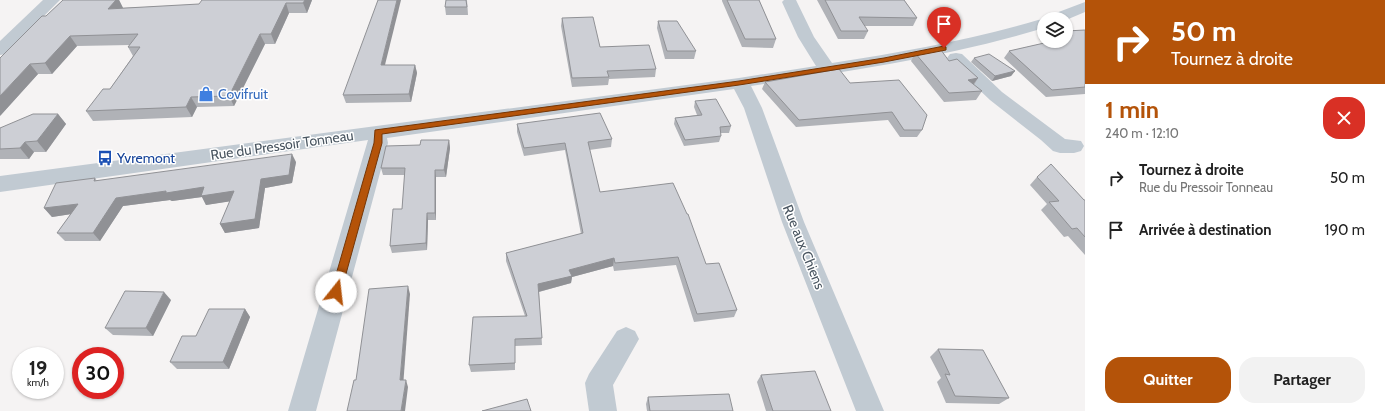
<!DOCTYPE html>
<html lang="fr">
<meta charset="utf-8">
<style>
body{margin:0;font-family:Cabin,sans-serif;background:#f2f2f2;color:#222;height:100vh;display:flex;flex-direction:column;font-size:15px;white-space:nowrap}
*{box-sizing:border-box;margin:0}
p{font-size:13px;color:#767676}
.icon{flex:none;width:22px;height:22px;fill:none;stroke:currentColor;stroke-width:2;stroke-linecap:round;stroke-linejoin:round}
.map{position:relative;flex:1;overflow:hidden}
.panel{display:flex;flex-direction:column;background:#fff;width:300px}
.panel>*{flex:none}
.banner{background:#b45309;color:#fff;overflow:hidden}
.buttons{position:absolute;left:1037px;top:12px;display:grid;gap:8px}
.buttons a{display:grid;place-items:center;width:36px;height:36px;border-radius:50%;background:#fff;box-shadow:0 1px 3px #0004;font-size:20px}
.speed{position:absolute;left:12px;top:347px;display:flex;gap:8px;font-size:20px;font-weight:700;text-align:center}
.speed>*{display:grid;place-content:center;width:52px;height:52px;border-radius:50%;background:#fff;box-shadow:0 1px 3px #0004;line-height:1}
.speed small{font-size:10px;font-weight:400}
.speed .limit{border:6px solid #d22;background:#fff;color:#111}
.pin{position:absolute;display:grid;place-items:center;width:34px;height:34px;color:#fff;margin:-41px -17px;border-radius:50% 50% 50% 0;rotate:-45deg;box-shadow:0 0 4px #0007}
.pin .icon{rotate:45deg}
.me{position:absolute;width:44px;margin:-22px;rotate:16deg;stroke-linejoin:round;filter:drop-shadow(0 0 3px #0008)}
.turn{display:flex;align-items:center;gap:14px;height:84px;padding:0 20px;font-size:18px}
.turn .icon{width:52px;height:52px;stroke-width:2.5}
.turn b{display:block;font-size:28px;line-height:34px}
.round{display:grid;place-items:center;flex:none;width:42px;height:42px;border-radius:16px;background:#f2f2f2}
.head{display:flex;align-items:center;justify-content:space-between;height:68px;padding:0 20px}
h1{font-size:24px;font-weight:800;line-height:30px;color:#b45309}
.button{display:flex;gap:8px;margin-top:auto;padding:8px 20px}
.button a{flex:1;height:46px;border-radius:16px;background:#b45309;color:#fff;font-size:16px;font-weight:800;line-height:46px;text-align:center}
.button a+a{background:#f2f2f2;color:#222}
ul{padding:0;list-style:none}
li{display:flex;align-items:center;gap:12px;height:52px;padding:0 20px}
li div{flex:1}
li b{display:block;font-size:15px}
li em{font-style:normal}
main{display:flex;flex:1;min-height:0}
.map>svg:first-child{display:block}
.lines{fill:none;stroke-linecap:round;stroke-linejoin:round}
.street{fill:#c1cad2;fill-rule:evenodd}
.wall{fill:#b0b2b7}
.shaded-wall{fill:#909195}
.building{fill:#cdcfd5;stroke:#909195}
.route{fill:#b45309;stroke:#753606}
.labels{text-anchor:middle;stroke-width:3;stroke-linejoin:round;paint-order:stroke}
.shop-label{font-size:14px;fill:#366cbe;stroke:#fff;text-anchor:start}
.street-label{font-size:14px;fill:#4a5661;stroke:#fff}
.transit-label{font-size:14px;fill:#164399;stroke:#fff;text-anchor:start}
</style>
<main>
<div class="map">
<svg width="1085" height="411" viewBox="0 0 1085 411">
<rect width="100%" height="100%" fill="#f5f3f3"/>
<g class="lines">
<g class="street">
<polygon points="43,0 60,0 6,54 0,55 0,41"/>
<path d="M784,0H796L814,37L832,63C902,52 970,40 1038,20L1046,19L1048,16L1085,2V12L1066,20L1044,19V28C948,57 850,71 751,86L762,108L804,222L884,411H856L782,222L744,108L734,89L387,138L388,143L316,411H288L368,140L0,192V176L739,78L816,66L798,37L782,2Z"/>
<polygon points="956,53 962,54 1002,92 1065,139 1081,141 1084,146 1081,151 1074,153 1060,153 1053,151 1041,140 990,100 950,62 947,58 950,54"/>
<polygon points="626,327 635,331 639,339 613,385 617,411 589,411 585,383 589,374 617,331"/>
</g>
</g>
<g class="wall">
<polygon points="63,0 119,0 123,8 122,8 312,0 307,13 289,13 275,44 265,44 234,106 197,107 192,117 93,121 86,111 110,89 133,56 128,47 130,45 77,46 52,74 38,74 0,116 46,16"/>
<polygon points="467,0 468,15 446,15 445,7"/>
<polygon points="722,0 759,0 776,39 773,48 742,47 722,1"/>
<polygon points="817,0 904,0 917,18 913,26 864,26 868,31 864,39 838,39"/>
<polygon points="562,18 600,47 656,69 655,77 609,79 608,85 572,87 561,26"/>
<polygon points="658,21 696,51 694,59 665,59 657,28"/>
<polygon points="1085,30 1085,94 1046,97 1004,58 1009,51 1044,43 1039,39 1044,32 1044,41 1066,41"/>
<polygon points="915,53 949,61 978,78 974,85 982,91 976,100 944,102 911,61"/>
<polygon points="974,58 1015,71 1011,76 992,81 971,62"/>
<polygon points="385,65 415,65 417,73 411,102 346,103 343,95"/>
<polygon points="765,82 850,83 922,130 917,137 900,137 888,120 796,127 762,89"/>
<polygon points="695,101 731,126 729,133 720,133 721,136 719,142 684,146 674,124 675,118 697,115 694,107"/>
<polygon points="58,114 66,124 46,152 34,152 29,159 0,159 0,128"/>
<polygon points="517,124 612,139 611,147 589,150 600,192 706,264 737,310 734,317 694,322 676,265 614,271 613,266 572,277 571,283 539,292 542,345 515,346 515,370 471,372 469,365 525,316 506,261 506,253 581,234 565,150 524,156 517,132"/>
<polygon points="449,140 450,148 446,177 436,177 436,220 428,220 427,250 392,253 390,246 402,209 405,175 383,175 381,168 420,145"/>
<polygon points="296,162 292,183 265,188 259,228 225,233 220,224 230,201 206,205 202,197 172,201 170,200 123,206 100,241 65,241 57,233 71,214 52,217 44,208 95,178 97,181"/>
<polygon points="1037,177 1084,200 1085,200 1085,255 1068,236 1064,237 1041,210 1047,204 1030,185"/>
<polygon points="171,300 153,336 113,335 105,328"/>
<polygon points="245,309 250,317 229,369 177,369 170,362 196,336"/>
<polygon points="938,349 1009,398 999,404 946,403 937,382 941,378 930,357"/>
<polygon points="761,375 831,411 766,411 757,382"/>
<polygon points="648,397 733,411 647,411 646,404"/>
</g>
<g class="shaded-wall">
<polygon points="107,0 119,0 123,8 113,19 108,9"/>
<polygon points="305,0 312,0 307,13 303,3"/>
<polygon points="397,0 401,0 383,73 381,65"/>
<polygon points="286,3 289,13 275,44 271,34"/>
<polygon points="260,34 265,44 234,106 229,96"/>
<polygon points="70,36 77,46 52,74 45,63"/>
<polygon points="30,64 38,74 0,116 0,96"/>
<polygon points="415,65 417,73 411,102 409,94"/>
<polygon points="1015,71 1011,76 992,81 995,76"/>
<polygon points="978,78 972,86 968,80"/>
<polygon points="191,97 197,107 192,117 186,107"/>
<polygon points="58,114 66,124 46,152 37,141"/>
<polygon points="449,140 450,148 446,177 444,170"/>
<polygon points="25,142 34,152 29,159 20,148"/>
<polygon points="292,154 296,162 292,183 265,188 259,228 225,233 220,224 261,179"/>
<polygon points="435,170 436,177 436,220 435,213"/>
<polygon points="204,187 234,191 239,200 206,205 202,197 172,201 170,200 123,206 100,241 93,233 116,198 166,191"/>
<polygon points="78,204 85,212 52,217 44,208"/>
<polygon points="427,213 428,220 427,250 426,243"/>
<polygon points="614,258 613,266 572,277 571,283 538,292 538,284 569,270"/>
<polygon points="408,286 410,294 403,387 400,380"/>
<polygon points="164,292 171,300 153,336 146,328"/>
<polygon points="245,309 250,317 229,369 223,362"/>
<polygon points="406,380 408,387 405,411 401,411"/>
</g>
<g class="building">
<polygon points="63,0 116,0 108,9 199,4 202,0 305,0 303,3 286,3 271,34 260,34 229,96 191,97 186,107 86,111 103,89 110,89 140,47 128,47 138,34 70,36 45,63 30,64 0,96 0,58 42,16 46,16"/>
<polygon points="378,0 397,0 381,65 415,65 409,94 343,95"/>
<polygon points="446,0 466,0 467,7 445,7"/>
<polygon points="727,0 759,0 776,39 745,39"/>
<polygon points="825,0 904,0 917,18 859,17 868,31 841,31"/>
<polygon points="593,17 600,47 649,45 656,69 607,71 609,77 572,78 562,18"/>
<polygon points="658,21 677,21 696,51 667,51"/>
<polygon points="1085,30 1085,87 1052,90 1009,51 1053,41 1066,41 1066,31"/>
<polygon points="941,50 949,61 957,59 978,78 968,80 982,91 949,93 915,53"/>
<polygon points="989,54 1015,71 995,76 974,58"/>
<polygon points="839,69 850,83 899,80 927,115 922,130 904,130 892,112 799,120 765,82"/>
<polygon points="716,99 731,126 720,127 721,136 685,140 675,118 702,115 695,101"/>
<polygon points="600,113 612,139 588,142 600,192 673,183 687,214 688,214 706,264 719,263 737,310 697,314 678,257 615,263 614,258 569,270 572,276 538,284 542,338 515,339 515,363 469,365 473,317 527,316 506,253 583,233 565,143 524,148 517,124"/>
<polygon points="33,114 58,114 37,141 25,142 20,148 0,149 0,128"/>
<polygon points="421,140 449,140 444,170 435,170 435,213 427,213 426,243 390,246 393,209 402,209 405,168 381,168 386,146 420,145"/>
<polygon points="292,154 289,175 261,179 255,219 220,224 234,191 201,196 204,187 166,193 166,191 116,198 93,233 57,233 78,204 44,208 56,183 95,178 94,181"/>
<polygon points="1051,164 1084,200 1085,200 1085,237 1077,228 1072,229 1049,202 1059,201 1037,177"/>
<polygon points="408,286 400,380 406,380 401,411 347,411 354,380 356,380 369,289"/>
<polygon points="125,291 164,292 146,328 105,328"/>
<polygon points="209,309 245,309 223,362 170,362 182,336 196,336"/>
<polygon points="938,349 983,350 1009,398 955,396 945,374 950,375"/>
<polygon points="815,371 831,411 773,411 761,375"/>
<polygon points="729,394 733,411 650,411 648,397"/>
<polygon points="527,399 531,411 482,411"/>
</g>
<polygon class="route" points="944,46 946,47 946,50 884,62 739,85 382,134 382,143 341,292 339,295 336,296 332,295 331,292 374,143 375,130 739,81 884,58"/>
<defs>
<g id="shop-bare" transform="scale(1.2)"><path d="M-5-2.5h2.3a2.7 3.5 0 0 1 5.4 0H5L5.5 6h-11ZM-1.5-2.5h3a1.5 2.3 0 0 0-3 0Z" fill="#3f7fe0" stroke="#fff" stroke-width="2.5" paint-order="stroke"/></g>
<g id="bus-bare" transform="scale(1.2)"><path d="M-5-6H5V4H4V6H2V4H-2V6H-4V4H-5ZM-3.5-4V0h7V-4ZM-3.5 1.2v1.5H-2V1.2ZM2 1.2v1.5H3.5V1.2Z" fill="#1a4fb4" stroke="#fff" stroke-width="2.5" paint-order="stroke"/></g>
</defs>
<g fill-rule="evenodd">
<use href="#shop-bare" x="206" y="94"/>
<use href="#bus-bare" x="105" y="158"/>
</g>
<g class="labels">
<g class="shop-label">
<text x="218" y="99">Covifruit</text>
</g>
<g class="street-label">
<text transform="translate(282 145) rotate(-8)" y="5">Rue du Pressoir Tonneau</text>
<text transform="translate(804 247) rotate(68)" y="5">Rue aux Chiens</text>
</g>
<g class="transit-label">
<text x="117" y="163">Yvremont</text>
</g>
</g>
</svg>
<div class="buttons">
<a><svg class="icon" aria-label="layers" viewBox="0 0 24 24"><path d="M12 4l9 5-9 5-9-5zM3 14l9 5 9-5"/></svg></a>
</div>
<div class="speed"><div>19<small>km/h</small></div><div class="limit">30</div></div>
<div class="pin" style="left:944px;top:48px;background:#d93025"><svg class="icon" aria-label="arrive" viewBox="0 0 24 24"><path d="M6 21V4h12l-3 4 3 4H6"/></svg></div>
<svg class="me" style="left:336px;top:292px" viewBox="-20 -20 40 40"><circle r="19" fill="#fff"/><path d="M0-13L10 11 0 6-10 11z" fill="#b45309"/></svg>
</div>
<section class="panel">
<div class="banner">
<div class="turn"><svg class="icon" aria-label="right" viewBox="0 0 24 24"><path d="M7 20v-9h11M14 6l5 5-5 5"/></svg><div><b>50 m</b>Tournez à droite</div></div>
</div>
<div class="head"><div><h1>1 min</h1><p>240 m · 12:10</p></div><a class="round" style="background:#d93025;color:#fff"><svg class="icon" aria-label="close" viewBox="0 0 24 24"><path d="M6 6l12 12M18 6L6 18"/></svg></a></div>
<ul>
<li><svg class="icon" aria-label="right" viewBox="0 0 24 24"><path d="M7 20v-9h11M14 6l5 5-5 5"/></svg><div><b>Tournez à droite</b><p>Rue du Pressoir Tonneau</p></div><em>50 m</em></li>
<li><svg class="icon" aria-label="arrive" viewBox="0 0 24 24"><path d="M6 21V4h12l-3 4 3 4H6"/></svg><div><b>Arrivée à destination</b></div><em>190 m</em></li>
</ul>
<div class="button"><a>Quitter</a><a>Partager</a></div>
</section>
</main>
